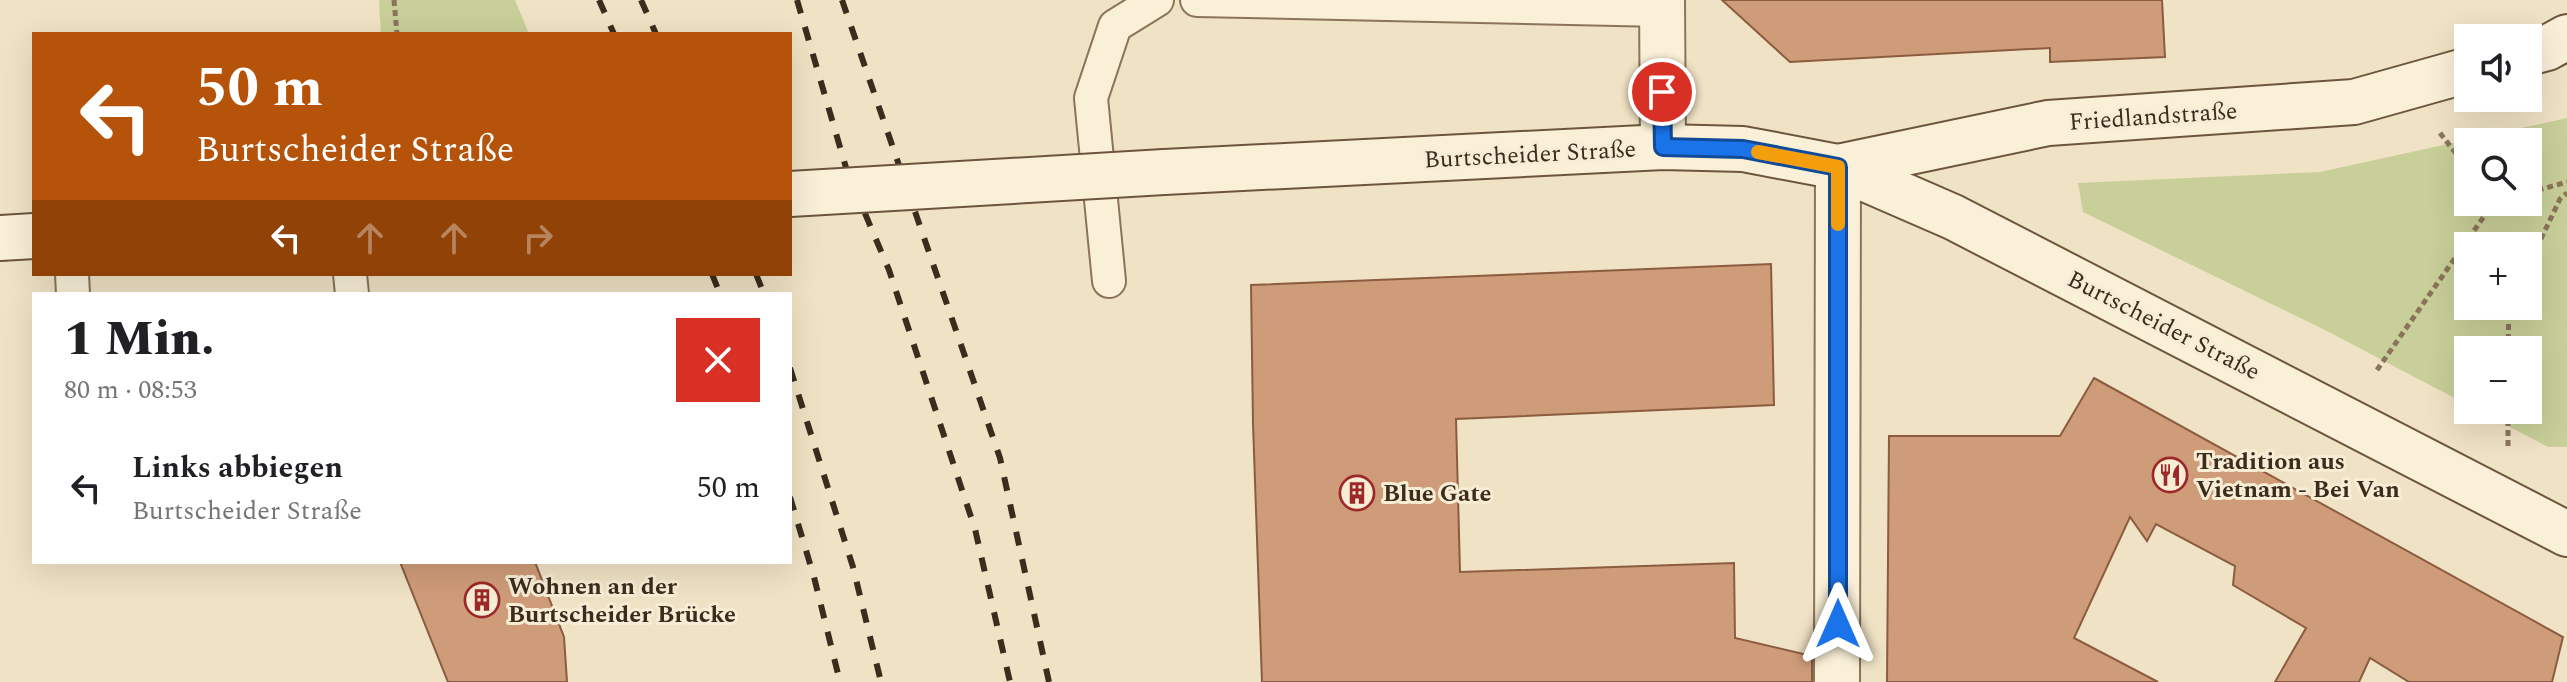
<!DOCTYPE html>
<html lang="de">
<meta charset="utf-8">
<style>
body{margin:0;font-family:Spectral,serif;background:#f6f6f6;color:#202124;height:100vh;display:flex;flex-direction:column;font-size:30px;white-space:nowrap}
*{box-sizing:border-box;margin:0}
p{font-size:26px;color:#757577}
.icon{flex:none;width:44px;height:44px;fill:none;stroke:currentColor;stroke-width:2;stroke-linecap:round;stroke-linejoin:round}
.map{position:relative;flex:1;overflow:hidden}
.sheet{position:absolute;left:32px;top:292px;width:760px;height:272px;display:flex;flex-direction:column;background:#fff;border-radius:0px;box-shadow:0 8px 32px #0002}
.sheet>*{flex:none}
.banner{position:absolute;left:32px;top:32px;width:760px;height:244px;border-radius:0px;box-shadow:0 8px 32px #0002;background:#b45309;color:#fff;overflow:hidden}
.fabs{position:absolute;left:2454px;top:24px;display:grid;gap:16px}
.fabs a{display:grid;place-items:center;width:88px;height:88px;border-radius:0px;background:#fff;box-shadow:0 8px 32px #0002;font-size:40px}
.pin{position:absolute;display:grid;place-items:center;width:68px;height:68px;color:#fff;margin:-34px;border:4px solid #fff;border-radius:50%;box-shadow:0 2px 8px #0007}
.me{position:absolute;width:88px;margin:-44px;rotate:0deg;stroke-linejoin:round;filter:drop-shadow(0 0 6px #0008)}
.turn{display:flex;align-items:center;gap:28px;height:168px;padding:0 32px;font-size:36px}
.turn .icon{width:104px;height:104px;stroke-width:2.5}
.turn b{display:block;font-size:56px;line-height:68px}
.lanes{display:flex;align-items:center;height:76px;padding:0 32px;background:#0003;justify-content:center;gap:40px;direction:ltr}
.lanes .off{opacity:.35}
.round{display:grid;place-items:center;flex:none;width:84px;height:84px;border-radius:0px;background:#f6f6f6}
.overview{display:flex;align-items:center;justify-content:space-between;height:136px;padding:0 32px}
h1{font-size:48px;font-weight:800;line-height:60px}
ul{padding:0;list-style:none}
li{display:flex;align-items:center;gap:24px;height:120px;padding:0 32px}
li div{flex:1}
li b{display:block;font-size:30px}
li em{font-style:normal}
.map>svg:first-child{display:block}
.green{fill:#c9cf98;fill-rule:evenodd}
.building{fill:#cf9c79;stroke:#8b5c3f;stroke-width:2}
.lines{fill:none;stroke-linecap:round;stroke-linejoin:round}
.lane-casing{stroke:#8b745a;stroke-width:36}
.street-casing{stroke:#8b745a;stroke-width:48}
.secondary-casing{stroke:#6d553d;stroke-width:48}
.path{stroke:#8b745a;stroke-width:5;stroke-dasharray:6 4;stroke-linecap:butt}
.lane{stroke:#faf0d8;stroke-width:32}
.street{stroke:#faf0d8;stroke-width:44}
.secondary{stroke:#faf0d8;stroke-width:44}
.rail{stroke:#3b2c1e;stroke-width:6;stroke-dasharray:14 14;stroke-linecap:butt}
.secondary-bridge-casing{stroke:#6d553d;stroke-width:48;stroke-linecap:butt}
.secondary-bridge{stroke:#faf0d8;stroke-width:44}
.route-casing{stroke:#114b97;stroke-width:20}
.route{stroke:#1a73e8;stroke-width:14}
.slow{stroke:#f59e0b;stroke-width:14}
.labels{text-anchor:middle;stroke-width:6;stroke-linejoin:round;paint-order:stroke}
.street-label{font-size:24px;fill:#3b2c1e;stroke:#f7edd4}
.poi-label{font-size:24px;font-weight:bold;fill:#3b2c1e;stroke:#f7edd4;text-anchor:start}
</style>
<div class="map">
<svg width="2567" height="682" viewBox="0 0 2567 682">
<rect width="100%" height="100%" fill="#f0e2c4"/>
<g class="green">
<polygon points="379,0 515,0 529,34 381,34"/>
<path d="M2567,118V447H2548L2477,410H2528V350H2468V405L2325,330L2083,212L2078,183L2320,172ZM2468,142H2528V202H2468ZM2468,246H2528V306H2468Z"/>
</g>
<g class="building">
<polygon points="1722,0 2162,0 2165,57 2050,62 2050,48 1790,62"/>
<polygon points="1771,264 1774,405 1456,419 1460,572 1734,563 1735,638 1812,656 1812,682 1262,682 1253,424 1251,285"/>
<polygon points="2094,378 2563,637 2552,682 2409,682 2370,658 2359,682 2275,682 2306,628 2233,585 2235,566 2156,524 2147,541 2130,517 2074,638 2158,682 1887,682 1889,436 2060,436"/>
<polygon points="400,562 535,562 564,637 567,682 448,682"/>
</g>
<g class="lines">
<g class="lane-casing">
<g id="lane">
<polyline points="1197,0 1662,10"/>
<polyline points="72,274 73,294"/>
<polyline points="350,274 352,294"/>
<polyline points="1109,281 1091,98 1115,26 1157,0"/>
</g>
</g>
<g class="street-casing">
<g id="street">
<polyline points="1662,0 1663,147"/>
<polyline points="1837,682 1838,167"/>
</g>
</g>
<g class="secondary-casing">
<g id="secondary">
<polyline points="2528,53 2547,48 2567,37"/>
<polyline points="1838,167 2048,123 2354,102 2468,70"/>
<polyline points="1164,172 1663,147 1743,149 1838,167 1953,217 2567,534"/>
<polyline points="0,238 34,236"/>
</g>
</g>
<g class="path">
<polyline points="394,0 397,34"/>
<polyline points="2440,133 2468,169"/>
<polyline points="2528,193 2567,182"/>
<polyline points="2528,266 2560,199 2567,193"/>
<polyline points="2508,350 2509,306"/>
<polyline points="2377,370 2494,202"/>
<polyline points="2508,410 2508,446"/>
</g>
<use href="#lane" class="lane"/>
<use href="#street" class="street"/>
<use href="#secondary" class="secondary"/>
<g class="rail">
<polyline points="599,0 614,34"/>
<polyline points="641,0 656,34"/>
<polyline points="797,0 847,171 889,270 975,529 1010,682"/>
<polyline points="842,0 1000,458 1049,682"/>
<polyline points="712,274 720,294"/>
<polyline points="756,274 764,294"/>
<polyline points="790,368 853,567 881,682"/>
<polyline points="790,497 814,577 840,682"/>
</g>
<g class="secondary-bridge-casing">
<polyline id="secondary-bridge" points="790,194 1164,172"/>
</g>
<use href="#secondary-bridge" class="secondary-bridge"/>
</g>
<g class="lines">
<g class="route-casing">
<polyline id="route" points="1662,92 1663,147 1743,149 1838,167 1838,624"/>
</g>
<use href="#route" class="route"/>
<polyline class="slow" points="1758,152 1838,167 1838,224"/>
</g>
<defs>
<g id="restaurant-ring" transform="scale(1.8)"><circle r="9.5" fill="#f7edd4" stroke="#9d2829" stroke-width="1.5"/><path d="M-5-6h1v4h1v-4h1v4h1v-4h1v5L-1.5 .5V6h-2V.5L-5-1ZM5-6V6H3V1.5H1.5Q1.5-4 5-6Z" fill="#9d2829"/></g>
<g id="building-ring" transform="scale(1.8)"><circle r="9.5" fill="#f7edd4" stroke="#9d2829" stroke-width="1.5"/><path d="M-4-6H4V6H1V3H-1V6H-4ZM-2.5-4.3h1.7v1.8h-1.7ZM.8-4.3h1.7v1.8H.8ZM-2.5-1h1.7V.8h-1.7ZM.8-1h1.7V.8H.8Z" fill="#9d2829"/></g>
</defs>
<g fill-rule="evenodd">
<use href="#restaurant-ring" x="2170" y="475"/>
<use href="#building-ring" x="1357" y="493"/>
<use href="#building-ring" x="482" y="600"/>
</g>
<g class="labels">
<g class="street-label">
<text transform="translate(2153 116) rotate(-4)" y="8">Friedlandstraße</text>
<text transform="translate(1530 154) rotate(-3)" y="8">Burtscheider Straße</text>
<text transform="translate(2164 325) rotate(27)" y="8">Burtscheider Straße</text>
</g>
<g class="poi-label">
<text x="2196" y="469">Tradition aus<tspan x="2196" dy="28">Vietnam - Bei Van</tspan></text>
<text x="1383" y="501">Blue Gate</text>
<text x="508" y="594">Wohnen an der<tspan x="508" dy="28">Burtscheider Brücke</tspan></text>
</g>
</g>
</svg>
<div class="fabs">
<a><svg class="icon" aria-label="sound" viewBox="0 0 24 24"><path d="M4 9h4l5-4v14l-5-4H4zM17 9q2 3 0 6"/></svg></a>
<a><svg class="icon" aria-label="search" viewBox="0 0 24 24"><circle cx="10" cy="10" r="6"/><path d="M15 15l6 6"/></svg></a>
<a>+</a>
<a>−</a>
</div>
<div class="pin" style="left:1662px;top:92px;background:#d93025"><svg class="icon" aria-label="arrive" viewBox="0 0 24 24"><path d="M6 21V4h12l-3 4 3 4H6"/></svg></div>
<svg class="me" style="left:1838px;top:624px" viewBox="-20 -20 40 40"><path d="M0-17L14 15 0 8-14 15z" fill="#1a73e8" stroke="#fff" stroke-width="4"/></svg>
<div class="banner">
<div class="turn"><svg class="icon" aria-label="left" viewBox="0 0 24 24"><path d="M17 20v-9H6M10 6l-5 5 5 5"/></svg><div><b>50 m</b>Burtscheider Straße</div></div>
<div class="lanes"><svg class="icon" aria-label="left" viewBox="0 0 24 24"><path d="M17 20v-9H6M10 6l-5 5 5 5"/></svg><svg class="icon off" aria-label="ahead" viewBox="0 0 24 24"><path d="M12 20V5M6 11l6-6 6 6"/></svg><svg class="icon off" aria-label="ahead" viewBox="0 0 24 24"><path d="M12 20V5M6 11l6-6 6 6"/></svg><svg class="icon off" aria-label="right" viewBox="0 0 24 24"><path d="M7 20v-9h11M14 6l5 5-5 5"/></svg></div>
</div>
<section class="sheet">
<div class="overview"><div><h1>1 Min.</h1><p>80 m · 08:53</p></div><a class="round" style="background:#d93025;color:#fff"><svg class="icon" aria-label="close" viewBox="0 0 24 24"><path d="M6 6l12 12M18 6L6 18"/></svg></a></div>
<ul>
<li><svg class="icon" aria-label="left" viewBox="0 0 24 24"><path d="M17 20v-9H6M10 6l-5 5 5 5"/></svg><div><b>Links abbiegen</b><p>Burtscheider Straße</p></div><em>50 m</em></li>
</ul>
</section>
</div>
